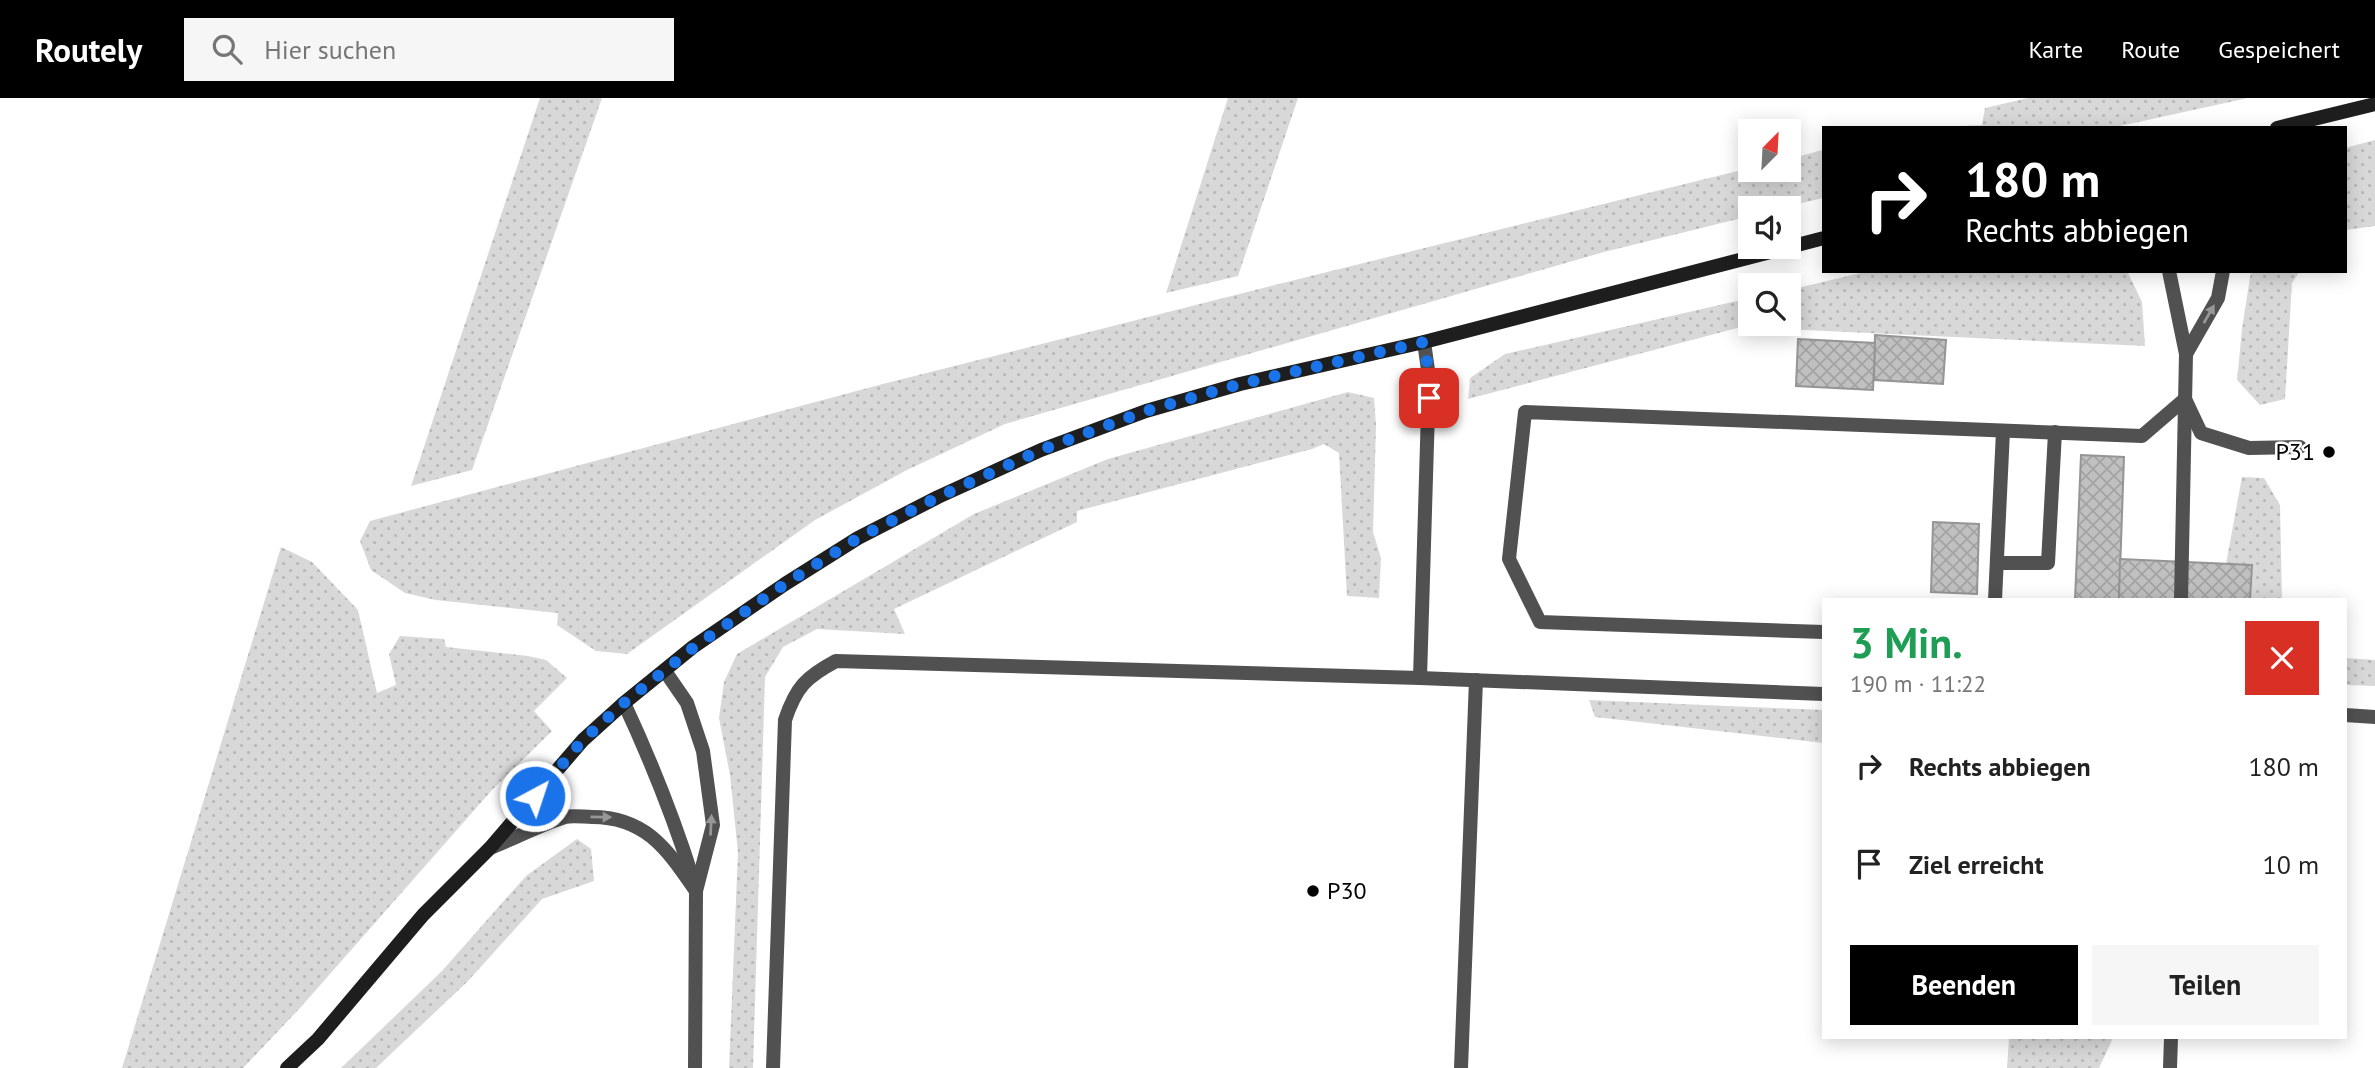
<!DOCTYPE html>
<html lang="de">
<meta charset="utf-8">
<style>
body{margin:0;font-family:"PT Sans",sans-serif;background:#f6f6f6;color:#222;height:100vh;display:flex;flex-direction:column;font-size:26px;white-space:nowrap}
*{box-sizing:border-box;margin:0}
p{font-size:23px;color:#767676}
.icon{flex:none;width:38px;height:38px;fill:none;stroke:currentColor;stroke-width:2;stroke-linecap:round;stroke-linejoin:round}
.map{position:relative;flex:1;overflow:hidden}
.drawer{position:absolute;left:1822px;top:500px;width:525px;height:441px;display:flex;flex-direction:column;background:#fff;border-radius:0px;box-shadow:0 4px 18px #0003}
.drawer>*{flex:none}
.hud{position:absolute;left:1822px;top:28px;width:525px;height:147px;border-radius:0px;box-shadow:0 4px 18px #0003;background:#000;color:#fff;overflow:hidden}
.needle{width:46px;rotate:24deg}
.controls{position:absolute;left:1738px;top:21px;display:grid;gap:14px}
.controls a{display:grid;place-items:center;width:63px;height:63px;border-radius:0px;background:#fff;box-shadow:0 4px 18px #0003;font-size:35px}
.pin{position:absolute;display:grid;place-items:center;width:60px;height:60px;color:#fff;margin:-30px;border-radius:14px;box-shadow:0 4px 10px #0006}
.me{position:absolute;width:77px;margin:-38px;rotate:40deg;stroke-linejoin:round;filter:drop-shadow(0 0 5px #0008)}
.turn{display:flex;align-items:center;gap:24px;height:147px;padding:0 28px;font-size:32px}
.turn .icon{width:91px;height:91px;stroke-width:2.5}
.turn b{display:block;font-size:49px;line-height:60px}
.round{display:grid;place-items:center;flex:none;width:74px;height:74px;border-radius:0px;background:#f6f6f6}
.head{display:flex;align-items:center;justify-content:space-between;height:119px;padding:0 28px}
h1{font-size:42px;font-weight:700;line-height:52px;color:#1e9e55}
.button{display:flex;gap:14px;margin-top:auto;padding:14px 28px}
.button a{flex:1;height:80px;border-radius:0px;background:#000;color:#fff;font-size:28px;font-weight:700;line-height:80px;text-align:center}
.button a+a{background:#f6f6f6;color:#222}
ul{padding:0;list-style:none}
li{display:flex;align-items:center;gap:21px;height:98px;padding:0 28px}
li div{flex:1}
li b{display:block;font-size:26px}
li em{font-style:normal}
header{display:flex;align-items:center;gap:42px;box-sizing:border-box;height:98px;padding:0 35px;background:#000;color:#fff}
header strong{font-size:33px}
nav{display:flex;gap:38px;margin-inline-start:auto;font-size:24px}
.search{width:490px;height:63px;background:#f6f6f6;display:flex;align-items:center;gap:18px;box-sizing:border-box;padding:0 24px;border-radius:0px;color:#767676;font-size:26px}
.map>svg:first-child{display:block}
.grass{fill:url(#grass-dots)}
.building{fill:url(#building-cross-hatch);stroke:#959595;stroke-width:2}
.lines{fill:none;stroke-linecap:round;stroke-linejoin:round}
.lane{stroke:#515151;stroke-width:14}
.street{stroke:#515151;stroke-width:14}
.secondary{stroke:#1e1e1e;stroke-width:14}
.oneway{fill:#979797}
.route{stroke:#1a73e8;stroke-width:12;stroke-dasharray:0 21.6}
.poi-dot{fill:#000;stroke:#fff;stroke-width:2.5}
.labels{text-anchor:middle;stroke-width:5;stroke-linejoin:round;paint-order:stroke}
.poi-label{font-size:24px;fill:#000;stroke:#fff;text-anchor:end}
</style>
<header>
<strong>Routely</strong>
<div class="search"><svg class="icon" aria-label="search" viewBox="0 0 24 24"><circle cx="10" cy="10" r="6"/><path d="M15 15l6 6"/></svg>Hier suchen</div>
<nav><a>Karte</a><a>Route</a><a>Gespeichert</a></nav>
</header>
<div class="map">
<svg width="2375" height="970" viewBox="0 0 2375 970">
<defs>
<pattern id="grass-dots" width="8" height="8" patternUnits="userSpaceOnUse" patternTransform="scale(1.75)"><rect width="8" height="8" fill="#d8d8d8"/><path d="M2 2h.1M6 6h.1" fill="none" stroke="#b8b8b8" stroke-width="1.8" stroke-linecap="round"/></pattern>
<pattern id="building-cross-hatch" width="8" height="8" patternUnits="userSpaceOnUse" patternTransform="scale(1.75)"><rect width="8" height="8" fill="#c0c0c0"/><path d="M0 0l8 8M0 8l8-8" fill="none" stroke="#a3a3a3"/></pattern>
</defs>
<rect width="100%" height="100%" fill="#fff"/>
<g class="grass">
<polygon points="540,0 602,0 472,372 411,388"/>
<polygon points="1228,0 1298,0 1238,178 1166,195"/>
<polygon points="2028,0 2248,0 2111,30 1915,30 1982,27 1985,10"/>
<polygon points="2375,42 2375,128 2345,132 2345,50"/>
<polygon points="1823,52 1823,100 1781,110 1750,110 1750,118 1604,154 1005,326 907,372 815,422 627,556 596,553 557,527 558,515 436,502 405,495 371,472 360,443 370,423 879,287 1315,177 1750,70 1788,72 1789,61"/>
<polygon points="1869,173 2127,173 2142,204 2145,248 1741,229 1468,301 1470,280 1505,256 1750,200 1750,226 1788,226 1789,192"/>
<polygon points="2251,173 2300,173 2292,185 2285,301 2260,307 2237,282 2242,231"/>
<polygon points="1348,294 1374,300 1376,327 1373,434 1381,460 1379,500 1347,498 1339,355 1324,346 1312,351 1077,413 1077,424 894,511 905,536 817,531 783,549 765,579 753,970 729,970 738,754 730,677 719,620 724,584 737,556 974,416 1108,361"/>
<polygon points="2242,379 2264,380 2280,407 2282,502 2250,502 2252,467 2226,466"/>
<polygon points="281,449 312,464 358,512 377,595 396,587 389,556 400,538 444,541 446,549 528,558 546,562 567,580 534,613 552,633 492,692 300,910 243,970 122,970"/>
<polygon points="2345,560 2375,562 2375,588 2345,587"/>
<polygon points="1589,602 1823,612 1823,645 1595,619"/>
<polygon points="577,741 591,751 594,783 542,801 468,883 376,970 341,970 441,874 526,778"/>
<polygon points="2009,940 2113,940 2099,970 2007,970"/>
</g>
<g class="building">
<polygon points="1875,237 1946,242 1943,286 1874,282"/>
<polygon points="1798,241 1875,245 1873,292 1796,288"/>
<polygon points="2081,357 2124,359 2119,502 2075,502"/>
<polygon points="1933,424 1979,426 1977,496 1931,494"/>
<polygon points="2120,461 2252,467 2250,502 2119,502"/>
</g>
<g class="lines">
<g class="lane">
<polyline points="2169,173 2186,256 2181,502"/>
<polyline points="2186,256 2218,200 2223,173"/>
<polyline points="1997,465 2048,465 2055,334"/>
<polyline points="1995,502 2003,333"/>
<polyline points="1824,534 1540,524 1509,461 1525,314 2142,338 2185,301 2201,335 2249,350 2300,349"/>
<polyline points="1420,580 1429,279 1424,244"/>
<polyline points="2345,617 2375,619"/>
<path d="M773,970L785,622C796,589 806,579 836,563L1420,580L1824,596"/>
<polyline points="1461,970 1476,582"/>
<polyline points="2170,970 2171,940"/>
</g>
<g class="street">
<polyline points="665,573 687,605 703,653 713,727 696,793 695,970"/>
<path d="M624,605C651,663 673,718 692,778"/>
<path d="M490,750C513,741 542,726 565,719C573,717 584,719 592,719C647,719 668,753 696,793"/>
</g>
<g class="secondary">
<polyline points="2277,30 2375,6"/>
<polyline points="287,970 318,941 423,817 490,750 583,642 624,605 693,549 785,486 858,440 938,399 1041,352 1146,313 1240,286 1424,244 1824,140"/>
</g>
</g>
<defs><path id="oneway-solid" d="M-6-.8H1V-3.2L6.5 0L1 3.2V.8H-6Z" transform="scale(1.75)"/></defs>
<g class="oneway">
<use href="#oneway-solid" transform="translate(2209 216) rotate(-60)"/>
<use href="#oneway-solid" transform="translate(601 719) rotate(1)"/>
<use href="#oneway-solid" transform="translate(711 727) rotate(-87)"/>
</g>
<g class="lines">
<polyline class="route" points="535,698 583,642 624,605 694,549 785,486 858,440 938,399 1041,352 1146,313 1240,286 1424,244 1429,279 1429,300"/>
</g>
<g class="poi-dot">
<circle cx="2329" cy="354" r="7"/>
<circle cx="1313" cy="793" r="7"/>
</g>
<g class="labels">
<g class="poi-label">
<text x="2315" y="362">P31</text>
<text x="1327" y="801" text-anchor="start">P30</text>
</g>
</g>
</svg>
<div class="controls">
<a><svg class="needle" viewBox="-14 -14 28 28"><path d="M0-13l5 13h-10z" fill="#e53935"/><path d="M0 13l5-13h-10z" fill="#767676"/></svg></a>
<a><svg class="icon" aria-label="sound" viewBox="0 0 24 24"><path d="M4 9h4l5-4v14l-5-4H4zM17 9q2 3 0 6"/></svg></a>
<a><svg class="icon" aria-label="search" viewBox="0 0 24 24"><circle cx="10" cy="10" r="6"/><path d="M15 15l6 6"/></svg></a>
</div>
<div class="pin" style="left:1429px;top:300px;background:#d93025"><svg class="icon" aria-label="arrive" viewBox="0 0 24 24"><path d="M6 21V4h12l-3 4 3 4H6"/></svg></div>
<svg class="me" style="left:535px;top:698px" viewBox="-20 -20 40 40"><circle r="17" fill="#1a73e8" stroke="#fff" stroke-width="3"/><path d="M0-11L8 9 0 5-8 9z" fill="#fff"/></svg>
<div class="hud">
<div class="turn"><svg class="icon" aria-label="right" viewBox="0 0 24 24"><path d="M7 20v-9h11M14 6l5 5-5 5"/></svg><div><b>180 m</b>Rechts abbiegen</div></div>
</div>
<section class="drawer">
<div class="head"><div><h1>3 Min.</h1><p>190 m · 11:22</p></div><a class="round" style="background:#d93025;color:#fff"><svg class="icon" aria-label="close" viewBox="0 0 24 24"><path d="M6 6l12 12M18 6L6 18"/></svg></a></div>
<ul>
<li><svg class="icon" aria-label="right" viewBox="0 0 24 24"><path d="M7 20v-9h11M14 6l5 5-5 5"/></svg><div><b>Rechts abbiegen</b></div><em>180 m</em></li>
<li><svg class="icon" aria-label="arrive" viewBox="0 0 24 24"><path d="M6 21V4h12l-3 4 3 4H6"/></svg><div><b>Ziel erreicht</b></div><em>10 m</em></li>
</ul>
<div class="button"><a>Beenden</a><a>Teilen</a></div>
</section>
</div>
